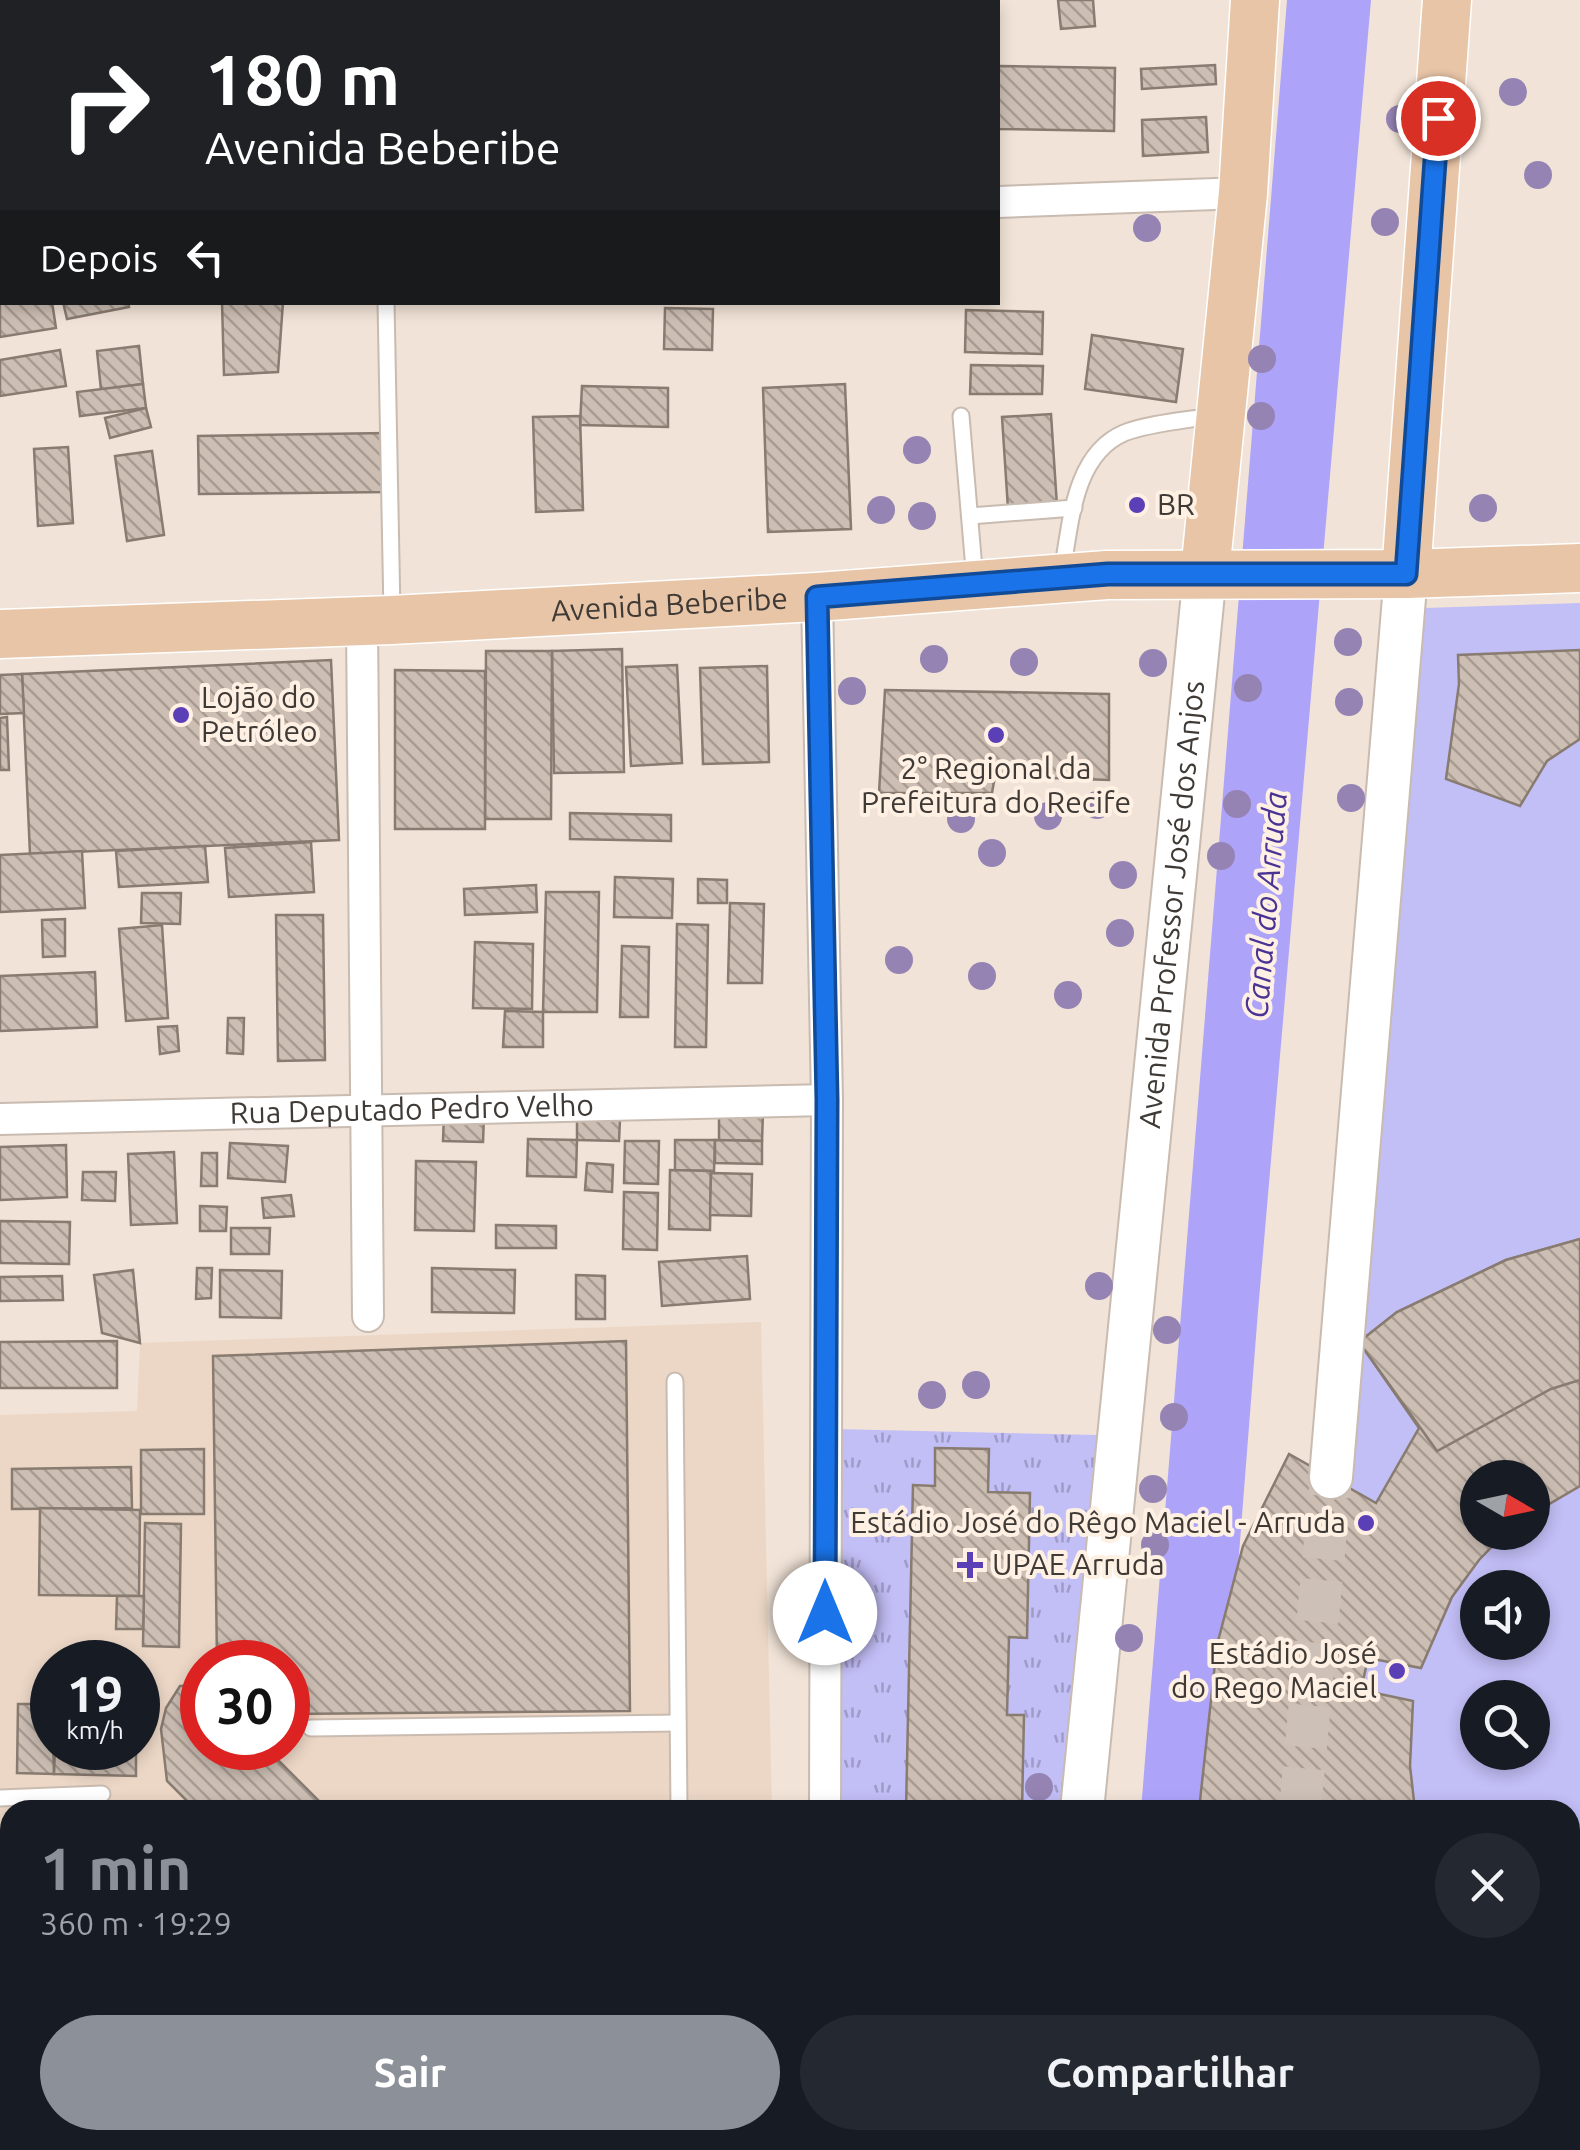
<!DOCTYPE html>
<html lang="pt">
<meta charset="utf-8">
<style>
body{margin:0;font-family:Ubuntu,sans-serif;background:#242831;color:#f1f3f6;height:100vh;display:flex;flex-direction:column;font-size:38px;white-space:nowrap}
*{box-sizing:border-box;margin:0}
p{font-size:32px;color:#9ea1a6}
.icon{flex:none;width:55px;height:55px;fill:none;stroke:currentColor;stroke-width:2;stroke-linecap:round;stroke-linejoin:round}
.map{position:relative;flex:1;overflow:hidden}
.panel{position:absolute;left:0px;top:1800px;width:1580px;height:350px;display:flex;flex-direction:column;background:#171b24;border-radius:30px 30px 0 0;box-shadow:0 5px 15px #0003}
.panel>*{flex:none}
.banner{position:absolute;left:0px;top:0px;width:1000px;height:305px;box-shadow:0 5px 15px #0003;background:#202124;color:#fff;overflow:hidden}
.needle{width:65px;rotate:99deg}
.controls{position:absolute;left:1460px;top:1460px;display:grid;gap:20px}
.controls a{display:grid;place-items:center;width:90px;height:90px;border-radius:50%;background:#171b24;box-shadow:0 5px 15px #0003;font-size:50px}
.speed{position:absolute;left:30px;top:1640px;display:flex;gap:20px;font-size:50px;font-weight:700;text-align:center}
.speed>*{display:grid;place-content:center;width:130px;height:130px;border-radius:50%;background:#171b24;box-shadow:0 5px 15px #0003;line-height:1}
.speed small{font-size:25px;font-weight:400}
.speed .limit{border:15px solid #d22;background:#fff;color:#111}
.pin{position:absolute;display:grid;place-items:center;width:85px;height:85px;color:#fff;margin:-42px;border:5px solid #fff;border-radius:50%;box-shadow:0 2px 10px #0007}
.me{position:absolute;width:110px;margin:-55px;rotate:0deg;stroke-linejoin:round;filter:drop-shadow(0 0 8px #0008)}
.turn{display:flex;align-items:center;gap:35px;height:210px;padding:0 40px;font-size:45px}
.turn .icon{width:130px;height:130px;stroke-width:2.5}
.turn b{display:block;font-size:70px;line-height:85px}
.then{display:flex;align-items:center;height:95px;padding:0 40px;background:#0003;gap:20px;font-size:38px}
.round{display:grid;place-items:center;flex:none;width:105px;height:105px;border-radius:52px;background:#242831}
.head{display:flex;align-items:center;justify-content:space-between;height:170px;padding:0 40px}
h1{font-size:60px;font-weight:600;line-height:75px;color:#8c9099}
.primary-button{display:flex;gap:20px;margin-top:auto;padding:20px 40px}
.primary-button a{flex:1;height:115px;border-radius:60px;background:#8c9099;color:#fff;font-size:40px;font-weight:600;line-height:115px;text-align:center}
.primary-button a+a{background:#242831;color:#f1f3f6}
.map>svg:first-child{display:block}
.built{fill:#ecd7c6;fill-rule:evenodd}
.green{fill:#c2bef6;fill-rule:evenodd}
.park{fill:url(#park-tufts)}
.water{fill:#ada4fa}
.building{fill:url(#building-back-hatch);stroke:#887b70;stroke-width:2.5}
.lines{fill:none;stroke-linecap:round;stroke-linejoin:round}
.secondary-tunnel{stroke:#cdc1b7;stroke-width:42;stroke-dasharray:42 21;stroke-linecap:butt}
.service-casing{stroke:#c9bbb0;stroke-width:19}
.minor-casing{stroke:#c9bbb0;stroke-width:34}
.secondary-casing{stroke:#c9bbb0;stroke-width:46}
.primary-casing{stroke:#fff;stroke-width:51}
.service{stroke:#fff;stroke-width:15}
.minor{stroke:#fff;stroke-width:30}
.secondary{stroke:#fff;stroke-width:42}
.primary{stroke:#e9c5a7;stroke-width:48}
.tree{fill:#9583b3}
.route-casing{stroke:#114b97;stroke-width:25}
.route{stroke:#1a73e8;stroke-width:18}
.poi-dot{fill:#5b3fb7;stroke:#fff0e4;stroke-width:4}
.labels{text-anchor:middle;stroke-width:8;stroke-linejoin:round;paint-order:stroke}
.poi-label{font-size:30px;fill:#3f3a35;stroke:#fff0e4;text-anchor:start}
.street-label{font-size:30px;fill:#3f3a35;stroke:#fff0e4}
.water-label{font-size:32px;font-style:italic;fill:#493495;stroke:#fff0e4}
</style>
<div class="map">
<svg width="1580" height="2150" viewBox="0 0 1580 2150">
<defs>
<pattern id="park-tufts" width="24" height="20" patternUnits="userSpaceOnUse" patternTransform="scale(2.5)"><rect width="24" height="20" fill="#c2bef6"/><path d="M3 7l-1-3M5 7V3M7 7l1-3M15 17l-1-3M17 17v-4M19 17l1-3" fill="none" stroke="#9f9bc8"/></pattern>
<pattern id="building-back-hatch" width="6" height="6" patternUnits="userSpaceOnUse" patternTransform="scale(2.5)"><rect width="6" height="6" fill="#ccbeb3"/><path d="M-1 5l2 2M0 0l6 6M5-1l2 2" fill="none" stroke="#a79b92"/></pattern>
</defs>
<rect width="100%" height="100%" fill="#f1e3d7"/>
<path class="built" d="M761,1322L772,1810H10V2134L0,2136V1415L137,1411L140,1343ZM52,1662H138V1748H52ZM202,1662H288V1748H202Z"/>
<path class="green" d="M1580,603V2150H1287L1288,2140H1570V1810H1199L1217,1645L1243,1546L1289,1454L1347,1484L1425,608ZM1478,1478H1532V1532H1478ZM1478,1588H1532V1642H1478ZM1478,1698H1532V1752H1478Z"/>
<g class="park">
<polygon points="834,1429 1097,1435 1064,1810 840,1810"/>
<polygon points="860,2140 1033,2140 1032,2150 863,2150"/>
</g>
<polygon class="water" points="1287,0 1371,0 1258,1311 1219,1810 1141,1810"/>
<g class="building">
<polygon points="1058,0 1093,0 1095,26 1061,29"/>
<polygon points="1215,65 1216,84 1142,89 1141,69"/>
<polygon points="998,66 1115,68 1114,131 998,129"/>
<polygon points="1206,117 1208,152 1143,156 1142,120"/>
<polygon points="0,292 2,292 2,302 52,302 56,328 0,337"/>
<polygon points="63,302 128,302 129,307 67,319"/>
<polygon points="222,302 283,302 278,372 224,375"/>
<polygon points="665,308 713,309 712,350 664,349"/>
<polygon points="966,310 1043,312 1042,354 965,352"/>
<polygon points="1092,335 1183,349 1176,402 1085,389"/>
<polygon points="139,346 143,384 101,390 97,351"/>
<polygon points="60,350 66,386 0,396 0,360"/>
<polygon points="971,365 1043,366 1042,394 970,394"/>
<polygon points="143,384 146,408 80,416 77,392"/>
<polygon points="845,384 851,529 768,532 763,388"/>
<polygon points="582,386 668,388 668,427 580,425"/>
<polygon points="146,408 151,427 110,438 105,418"/>
<polygon points="1051,414 1057,506 1008,509 1002,417"/>
<polygon points="580,416 583,510 536,512 533,417"/>
<polygon points="386,433 386,492 199,494 198,436"/>
<polygon points="68,447 73,523 38,526 34,449"/>
<polygon points="152,451 164,535 127,541 115,456"/>
<polygon points="622,649 624,772 554,773 552,651"/>
<polygon points="1580,650 1580,739 1547,761 1520,806 1446,779 1459,684 1458,655"/>
<polygon points="486,651 552,651 551,819 485,819"/>
<polygon points="331,660 339,840 30,854 22,674"/>
<polygon points="677,665 682,763 631,766 626,667"/>
<polygon points="767,666 769,762 703,764 700,668"/>
<polygon points="395,670 485,671 485,829 395,829"/>
<polygon points="22,674 24,713 0,714 0,675"/>
<polygon points="885,690 1109,694 1109,780 995,776 992,793 879,793"/>
<polygon points="7,717 9,770 0,770 0,718"/>
<polygon points="570,813 671,815 671,841 570,839"/>
<polygon points="311,842 314,892 229,897 225,848"/>
<polygon points="205,846 208,882 119,887 116,851"/>
<polygon points="82,851 85,908 0,912 0,855"/>
<polygon points="615,877 673,879 672,918 614,917"/>
<polygon points="698,879 727,880 727,903 698,903"/>
<polygon points="536,885 537,912 465,915 464,889"/>
<polygon points="546,892 599,892 597,1012 543,1012"/>
<polygon points="142,893 181,893 180,924 141,923"/>
<polygon points="730,903 764,904 762,983 728,983"/>
<polygon points="276,915 323,915 325,1060 278,1061"/>
<polygon points="65,919 65,956 43,957 42,920"/>
<polygon points="677,924 708,925 706,1047 675,1047"/>
<polygon points="162,925 168,1018 126,1021 119,929"/>
<polygon points="475,942 533,944 532,1009 473,1008"/>
<polygon points="622,946 649,947 648,1017 620,1017"/>
<polygon points="95,972 97,1027 0,1031 0,976"/>
<polygon points="505,1011 543,1012 543,1047 503,1047"/>
<polygon points="228,1018 244,1018 243,1054 227,1053"/>
<polygon points="177,1026 179,1051 160,1054 158,1027"/>
<polygon points="719,1113 763,1113 762,1141 719,1140"/>
<polygon points="444,1114 484,1115 483,1142 443,1141"/>
<polygon points="577,1120 620,1120 619,1141 577,1140"/>
<polygon points="528,1139 577,1140 576,1177 527,1176"/>
<polygon points="675,1140 715,1140 714,1171 675,1170"/>
<polygon points="715,1140 762,1141 762,1164 715,1163"/>
<polygon points="625,1141 659,1141 658,1184 624,1183"/>
<polygon points="230,1143 288,1146 285,1182 228,1178"/>
<polygon points="66,1145 67,1197 0,1200 0,1147"/>
<polygon points="174,1152 177,1223 131,1225 128,1154"/>
<polygon points="202,1153 217,1153 217,1186 201,1186"/>
<polygon points="416,1161 476,1162 474,1231 415,1230"/>
<polygon points="587,1163 613,1165 612,1192 585,1190"/>
<polygon points="670,1170 711,1171 710,1230 669,1229"/>
<polygon points="83,1172 116,1172 115,1201 82,1200"/>
<polygon points="711,1173 752,1174 751,1216 710,1215"/>
<polygon points="624,1192 658,1193 657,1250 623,1249"/>
<polygon points="291,1195 294,1216 264,1218 262,1198"/>
<polygon points="200,1206 227,1207 226,1231 200,1231"/>
<polygon points="0,1221 70,1222 69,1264 0,1263"/>
<polygon points="496,1225 556,1226 556,1248 496,1248"/>
<polygon points="231,1228 270,1228 269,1254 231,1254"/>
<polygon points="1580,1239 1580,1486 1532,1514 1532,1478 1478,1478 1478,1532 1506,1532 1479,1560 1452,1597 1421,1668 1368,1658 1361,1690 1413,1701 1410,1766 1415,1810 1199,1810 1217,1645 1243,1546 1289,1454 1376,1503 1419,1428 1359,1342 1397,1312 1506,1260"/>
<polygon points="1580,1239 1580,1380 1551,1389 1437,1451 1359,1342 1397,1312 1506,1260"/>
<polygon points="747,1256 750,1299 662,1306 659,1262"/>
<polygon points="197,1268 212,1268 211,1298 196,1299"/>
<polygon points="432,1268 515,1270 514,1313 432,1312"/>
<polygon points="133,1270 140,1343 102,1333 94,1275"/>
<polygon points="220,1270 282,1271 281,1318 220,1317"/>
<polygon points="576,1275 605,1276 605,1319 576,1319"/>
<polygon points="62,1276 63,1300 0,1301 0,1277"/>
<polygon points="117,1341 117,1388 0,1388 0,1342"/>
<polygon points="626,1341 630,1711 288,1714 288,1662 217,1662 213,1356"/>
<polygon points="935,1448 989,1449 988,1492 1030,1493 1027,1638 1009,1637 1007,1715 1024,1715 1022,1810 906,1810 913,1485 935,1486"/>
<polygon points="204,1449 204,1514 141,1514 141,1450"/>
<polygon points="131,1467 132,1508 12,1509 12,1469"/>
<polygon points="40,1508 140,1510 139,1596 39,1595"/>
<polygon points="145,1523 181,1524 179,1647 143,1646"/>
<polygon points="117,1596 144,1596 143,1629 116,1629"/>
<polygon points="202,1685 202,1748 266,1748 328,1810 196,1810 167,1781 161,1729 166,1708 180,1686"/>
<polygon points="18,1704 52,1704 54,1774 17,1773"/>
<polygon points="55,1748 136,1748 136,1776 54,1774"/>
<polygon points="1570,2035 1580,2042 1580,2150 1313,2150 1303,2140 1570,2140"/>
<polygon points="297,2140 298,2150 239,2150 238,2142"/>
<polygon points="474,2140 519,2140 519,2147 474,2146"/>
<rect x="581" y="2140" width="56" height="10"/>
</g>
<g class="lines">
<polyline class="secondary-tunnel" points="1300,1810 1331,1477"/>
<g class="service-casing">
<g id="service">
<polyline points="386,302 392,613"/>
<polyline points="961,416 975,581"/>
<polyline points="970,516 1074,508"/>
<path d="M1062,571C1071,524 1073,455 1124,433C1149,423 1190,420 1217,415"/>
<polyline points="675,1381 679,1810"/>
<polyline points="311,1728 678,1723"/>
<polyline points="0,1798 102,1794"/>
<polyline points="0,1909 10,1908"/>
</g>
</g>
<g class="minor-casing">
<g id="minor">
<polyline points="462,0 462,2"/>
<polyline points="998,202 1243,193"/>
<polyline points="817,597 827,1100 825,1810"/>
<polyline points="362,622 368,1316"/>
<path id="s1" d="M0,1119L827,1100"/>
<polyline points="829,2140 829,2150"/>
<polyline points="394,2150 394,2140"/>
</g>
</g>
<g class="secondary-casing">
<g id="secondary">
<polyline points="1331,1477 1406,574"/>
<path id="s2" d="M1082,1810L1205,573"/>
<polyline points="1051,2150 1052,2140"/>
<polyline points="1269,2150 1270,2140"/>
</g>
</g>
<g class="primary-casing">
<g id="primary">
<polyline points="1205,573 1243,193 1255,0"/>
<polyline points="1406,574 1447,0"/>
<path id="s3" d="M0,634L392,620L817,597L1107,575L1406,574L1580,568"/>
</g>
</g>
<use href="#service" class="service"/>
<use href="#minor" class="minor"/>
<use href="#secondary" class="secondary"/>
<use href="#primary" class="primary"/>
</g>
<g class="tree">
<circle cx="1513" cy="92" r="14"/>
<circle cx="1400" cy="119" r="14"/>
<circle cx="1538" cy="175" r="14"/>
<circle cx="1385" cy="222" r="14"/>
<circle cx="1147" cy="228" r="14"/>
<circle cx="1262" cy="359" r="14"/>
<circle cx="1261" cy="416" r="14"/>
<circle cx="917" cy="450" r="14"/>
<circle cx="1483" cy="508" r="14"/>
<circle cx="881" cy="510" r="14"/>
<circle cx="922" cy="516" r="14"/>
<circle cx="1348" cy="642" r="14"/>
<circle cx="934" cy="659" r="14"/>
<circle cx="1024" cy="662" r="14"/>
<circle cx="1153" cy="663" r="14"/>
<circle cx="1248" cy="688" r="14"/>
<circle cx="852" cy="691" r="14"/>
<circle cx="1349" cy="702" r="14"/>
<circle cx="1351" cy="798" r="14"/>
<circle cx="1237" cy="804" r="14"/>
<circle cx="1097" cy="805" r="14"/>
<circle cx="1048" cy="816" r="14"/>
<circle cx="961" cy="819" r="14"/>
<circle cx="992" cy="853" r="14"/>
<circle cx="1221" cy="856" r="14"/>
<circle cx="1123" cy="875" r="14"/>
<circle cx="1120" cy="933" r="14"/>
<circle cx="899" cy="960" r="14"/>
<circle cx="982" cy="976" r="14"/>
<circle cx="1068" cy="995" r="14"/>
<circle cx="1099" cy="1286" r="14"/>
<circle cx="1167" cy="1330" r="14"/>
<circle cx="976" cy="1385" r="14"/>
<circle cx="932" cy="1395" r="14"/>
<circle cx="1174" cy="1417" r="14"/>
<circle cx="1153" cy="1489" r="14"/>
<circle cx="1155" cy="1545" r="14"/>
<circle cx="1129" cy="1638" r="14"/>
<circle cx="1039" cy="1787" r="14"/>
</g>
<g class="lines">
<g class="route-casing">
<polyline id="route" points="825,1613 827,1100 817,597 1108,574 1406,574 1438,118"/>
</g>
<use href="#route" class="route"/>
</g>
<g class="poi-dot">
<circle cx="1137" cy="505" r="10"/>
<circle cx="181" cy="715" r="10"/>
<circle cx="996" cy="735" r="10"/>
<circle cx="1366" cy="1523" r="10"/>
<path d="M965 1550h10v10h10v10h-10v10h-10v-10h-10v-10h10z"/>
<circle cx="1397" cy="1671" r="10"/>
</g>
<g class="labels">
<g class="poi-label">
<text x="1157" y="515">BR</text>
<text x="201" y="708">Lojão do<tspan x="201" dy="34">Petróleo</tspan></text>
<text x="996" y="779" text-anchor="middle">2° Regional da<tspan x="996" dy="34">Prefeitura do Recife</tspan></text>
<text x="1346" y="1533" text-anchor="end">Estádio José do Rêgo Maciel - Arruda</text>
<text x="992" y="1575">UPAE Arruda</text>
<text x="1377" y="1664" text-anchor="end">Estádio José<tspan x="1377" dy="34">do Rego Maciel</tspan></text>
</g>
<g class="street-label">
<text dy="10" stroke="none"><textPath href="#s3" startOffset="670">Avenida Beberibe</textPath></text>
<text dy="10" stroke="none"><textPath href="#s2" startOffset="910">Avenida Professor José dos Anjos</textPath></text>
<text dy="10" stroke="none"><textPath href="#s1" startOffset="412">Rua Deputado Pedro Velho</textPath></text>
</g>
<g class="water-label">
<text transform="translate(1266 905) rotate(-85)" y="11">Canal do Arruda</text>
</g>
</g>
</svg>
<div class="controls">
<a><svg class="needle" viewBox="-14 -14 28 28"><path d="M0-13l5 13h-10z" fill="#e53935"/><path d="M0 13l5-13h-10z" fill="#9ea1a6"/></svg></a>
<a><svg class="icon" aria-label="sound" viewBox="0 0 24 24"><path d="M4 9h4l5-4v14l-5-4H4zM17 9q2 3 0 6"/></svg></a>
<a><svg class="icon" aria-label="search" viewBox="0 0 24 24"><circle cx="10" cy="10" r="6"/><path d="M15 15l6 6"/></svg></a>
</div>
<div class="speed"><div>19<small>km/h</small></div><div class="limit">30</div></div>
<div class="pin" style="left:1438px;top:118px;background:#d93025"><svg class="icon" aria-label="arrive" viewBox="0 0 24 24"><path d="M6 21V4h12l-3 4 3 4H6"/></svg></div>
<svg class="me" style="left:825px;top:1613px" viewBox="-20 -20 40 40"><circle r="19" fill="#fff"/><path d="M0-13L10 11 0 6-10 11z" fill="#1a73e8"/></svg>
<div class="banner">
<div class="turn"><svg class="icon" aria-label="right" viewBox="0 0 24 24"><path d="M7 20v-9h11M14 6l5 5-5 5"/></svg><div><b>180 m</b>Avenida Beberibe</div></div>
<div class="then">Depois<svg class="icon" aria-label="left" viewBox="0 0 24 24"><path d="M17 20v-9H6M10 6l-5 5 5 5"/></svg></div>
</div>
<section class="panel">
<div class="head"><div><h1>1 min</h1><p>360 m · 19:29</p></div><a class="round"><svg class="icon" aria-label="close" viewBox="0 0 24 24"><path d="M6 6l12 12M18 6L6 18"/></svg></a></div>
<div class="primary-button"><a>Sair</a><a>Compartilhar</a></div>
</section>
</div>
